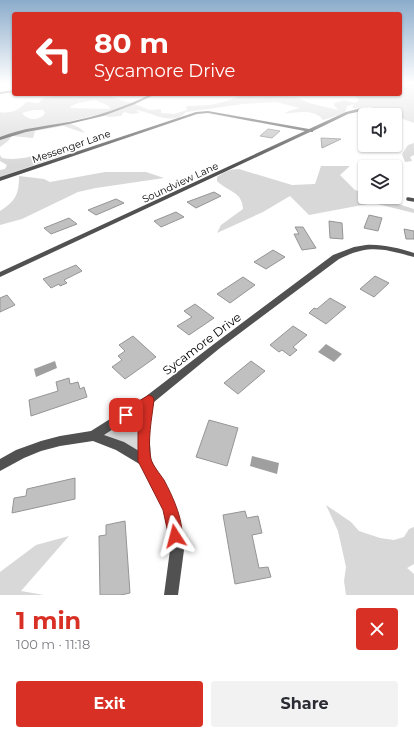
<!DOCTYPE html>
<meta charset="utf-8">
<style>
body{margin:0;font-family:Montserrat,sans-serif;background:#f2f2f3;color:#2b2b33;height:100vh;display:flex;flex-direction:column;font-size:15px;white-space:nowrap}
*{box-sizing:border-box;margin:0}
p{font-size:13px;color:#7c7c81}
.icon{flex:none;width:22px;height:22px;fill:none;stroke:currentColor;stroke-width:2;stroke-linecap:round;stroke-linejoin:round}
.map{position:relative;height:595px;overflow:hidden}
.sheet{display:flex;flex-direction:column;background:#fff;flex:1}
.sheet>*{flex:none}
.top-card{position:absolute;left:12px;top:12px;width:390px;height:84px;border-radius:4px;box-shadow:0 1px 3px #0004;background:#d93025;color:#fff;overflow:hidden}
.controls{position:absolute;left:358px;top:108px;display:grid;gap:8px}
.controls a{display:grid;place-items:center;width:44px;height:44px;border-radius:4px;background:#fff;box-shadow:0 1px 3px #0004;font-size:20px}
.pin{position:absolute;display:grid;place-items:center;width:34px;height:34px;color:#fff;margin:-17px;border-radius:8px;box-shadow:0 2px 6px #0006}
.me{position:absolute;width:44px;margin:-22px;rotate:351deg;stroke-linejoin:round;filter:drop-shadow(0 0 3px #0008)}
.turn{display:flex;align-items:center;gap:14px;height:84px;padding:0 16px;font-size:18px}
.turn .icon{width:52px;height:52px;stroke-width:2.5}
.turn b{display:block;font-size:28px;line-height:34px}
.round{display:grid;place-items:center;flex:none;width:42px;height:42px;border-radius:4px;background:#f2f2f3}
.overview{display:flex;align-items:center;justify-content:space-between;height:68px;padding:0 16px}
h1{font-size:24px;font-weight:700;line-height:30px;color:#d93025}
.primary-button{display:flex;gap:8px;margin-top:auto;padding:8px 16px}
.primary-button a{flex:1;height:46px;border-radius:4px;background:#d93025;color:#fff;font-size:16px;font-weight:700;line-height:46px;text-align:center}
.primary-button a+a{background:#f2f2f3;color:#2b2b33}
.map>svg:first-child{display:block}
.green{fill:#d8d8d8;fill-rule:evenodd}
.water{fill:#9f9f9f}
.building{fill:#c0c0c0;stroke:#959595}
.lines{fill:none;stroke-linecap:round;stroke-linejoin:round}
.lane{stroke:#515151;stroke-width:3.5}
.street{fill:#515151;fill-rule:evenodd}
.route{fill:#d93025;stroke:#8d1f18}
.labels{text-anchor:middle;stroke-width:3.5;stroke-linejoin:round;paint-order:stroke}
.far-street-label{font-size:10px;fill:#000;stroke:#fff}
.street-label{font-size:12px;fill:#000;stroke:#fff}
</style>
<div class="map">
<svg width="414" height="595" viewBox="0 0 414 595">
<rect width="100%" height="100%" fill="#fff"/>
<g class="green">
<path d="M400,83H414V123L371,107L352,108L354,104L347,106L345,113L323,120C316,109 296,112 284,114L289,111L300,108L276,102L243,104L186,112C172,127 152,112 136,110L139,113L132,114L124,112L121,116L109,117L100,114L67,122L80,128L85,133L63,126L35,131L33,138L12,136L8,141L0,147V112C10,114 20,110 26,102L38,103L43,98L63,95L49,94H107C117,100 126,101 137,105C148,109 147,111 161,109V113L174,114L187,110L186,106L210,105L227,101L245,94H257L296,97L309,103L338,110L334,105V103L345,100L354,103L359,101L356,96L369,94H400ZM95,100L109,106L110,109L71,108V106L78,103ZM33,110H43L45,113C40,121 28,121 22,113Z"/>
<polygon points="414,143 414,155 410,157 412,161 405,162 402,154 408,145"/>
<path d="M47,153L50,155H63L0,177V170L5,169L7,165L0,161V155L2,158C16,161 33,156 47,153Z"/>
<path d="M321,166H350L340,175L355,190L365,193V197H376L414,209V213L373,203L309,215L290,196L263,212L217,233L221,225L243,209C242,191 228,192 217,181V177C224,172 230,169 239,169L292,185L315,184Z"/>
<path d="M105,172H146L164,178L96,188L78,192L22,219L0,225V211C16,201 19,194 19,176L44,179L50,182Z"/>
<polygon points="142,409 139,427 139,452 103,435"/>
<polygon points="326,505 351,522 359,531 380,538 394,540 404,537 409,529 414,527 414,564 407,568 414,574 414,595 346,595 344,581 346,567 338,531"/>
<polygon points="69,536 21,591 44,595 0,595 0,572 36,545"/>
</g>
<g class="water">
<polygon points="326,344 342,354 334,362 318,352"/>
<polygon points="55,361 57,368 36,377 34,369"/>
<polygon points="252,456 279,463 277,474 250,466"/>
</g>
<g class="building">
<polygon points="268,129 280,131 272,138 260,136"/>
<polygon points="321,138 341,139 322,148"/>
<polygon points="214,192 221,196 196,208 187,202"/>
<polygon points="116,199 124,203 96,215 88,210"/>
<polygon points="176,212 184,217 161,227 154,221"/>
<polygon points="369,215 382,218 378,231 364,228"/>
<polygon points="69,218 77,224 51,234 44,228"/>
<polygon points="329,221 342,223 343,239 330,238"/>
<polygon points="295,227 303,227 316,248 302,250 294,234 299,234"/>
<polygon points="404,229 414,231 414,239 406,239"/>
<polygon points="273,250 285,257 266,269 254,262"/>
<polygon points="76,265 82,271 64,280 67,283 60,286 59,284 51,288 43,279"/>
<polygon points="375,276 389,283 374,297 360,289"/>
<polygon points="243,277 255,285 230,303 217,294"/>
<polygon points="7,295 15,305 0,312 0,298"/>
<polygon points="330,298 346,307 326,324 309,313 314,308 317,309"/>
<polygon points="195,304 214,318 189,335 177,326 192,317 184,311"/>
<polygon points="293,326 307,335 293,347 297,350 290,356 282,350 279,352 270,345"/>
<polygon points="133,336 156,357 125,379 112,367 122,360 118,356 125,351 119,345"/>
<polygon points="251,361 265,371 238,394 224,383"/>
<polygon points="69,378 70,384 78,382 80,389 84,387 87,397 31,416 29,400 58,391 56,382"/>
<polygon points="209,420 238,428 227,466 196,457"/>
<polygon points="75,478 75,499 12,513 14,498 26,496 27,489"/>
<polygon points="245,511 247,518 258,516 262,533 252,535 259,568 268,567 271,577 235,584 223,515"/>
<polygon points="125,521 130,593 121,595 100,595 99,536 106,535 106,525"/>
</g>
<g class="lines">
<polyline class="lane" points="408,199 414,200"/>
<g class="street">
<polygon points="14,90 14,92 0,94 0,92"/>
<path d="M151,94H156L135,104L103,116L69,124L26,132L0,140V137C22,128 46,126 69,122C98,116 125,107 151,94Z"/>
<polygon points="361,108 371,109 348,114 313,131 313,132 310,132 0,277 0,272 305,131 208,113 197,114 0,181 0,177 196,112 208,111 309,129 346,112"/>
<path d="M366,245C382,244 398,248 414,253V257C383,249 370,244 339,259L220,348L154,402L149,428L151,460L167,489L176,510L184,550L178,595H164L170,550L164,510L158,497L141,465L116,450L93,441L60,446L41,451L24,458L0,471V459L16,450L41,441L60,436L91,431L145,397L214,344L333,255L354,247ZM142,410L139,428V451L124,442L104,435Z"/>
</g>
</g>
<linearGradient id="sky" x2="0" y2="1"><stop stop-color="#8baccb"/><stop offset="0.5" stop-color="#fff"/><stop offset="1" stop-color="#fff" stop-opacity="0"/></linearGradient>
<rect width="414" height="166" fill="url(#sky)"/>
<path class="route" d="M149,395L153,397L154,400C152,417 147,442 151,459C153,466 160,474 164,480C172,495 187,526 180,542L175,544L170,542L163,510L138,461V428L141,412L126,420L122,418L120,415L122,411Z"/>
<g class="labels">
<g class="far-street-label">
<text transform="translate(71 146) rotate(-19)" y="4">Messenger Lane</text>
<text transform="translate(180 182) rotate(-25)" y="4">Soundview Lane</text>
</g>
<g class="street-label">
<text transform="translate(202 344) rotate(-37)" y="4">Sycamore Drive</text>
</g>
</g>
</svg>
<div class="controls">
<a><svg class="icon" aria-label="sound" viewBox="0 0 24 24"><path d="M4 9h4l5-4v14l-5-4H4zM17 9q2 3 0 6"/></svg></a>
<a><svg class="icon" aria-label="layers" viewBox="0 0 24 24"><path d="M12 4l9 5-9 5-9-5zM3 14l9 5 9-5"/></svg></a>
</div>
<div class="pin" style="left:126px;top:415px;background:#d93025"><svg class="icon" aria-label="arrive" viewBox="0 0 24 24"><path d="M6 21V4h12l-3 4 3 4H6"/></svg></div>
<svg class="me" style="left:175px;top:536px" viewBox="-20 -20 40 40"><path d="M0-17L14 15 0 8-14 15z" fill="#d93025" stroke="#fff" stroke-width="4"/></svg>
<div class="top-card">
<div class="turn"><svg class="icon" aria-label="left" viewBox="0 0 24 24"><path d="M17 20v-9H6M10 6l-5 5 5 5"/></svg><div><b>80 m</b>Sycamore Drive</div></div>
</div>
</div>
<section class="sheet">
<div class="overview"><div><h1>1 min</h1><p>100 m · 11:18</p></div><a class="round" style="background:#d93025;color:#fff"><svg class="icon" aria-label="close" viewBox="0 0 24 24"><path d="M6 6l12 12M18 6L6 18"/></svg></a></div>
<div class="primary-button"><a>Exit</a><a>Share</a></div>
</section>
